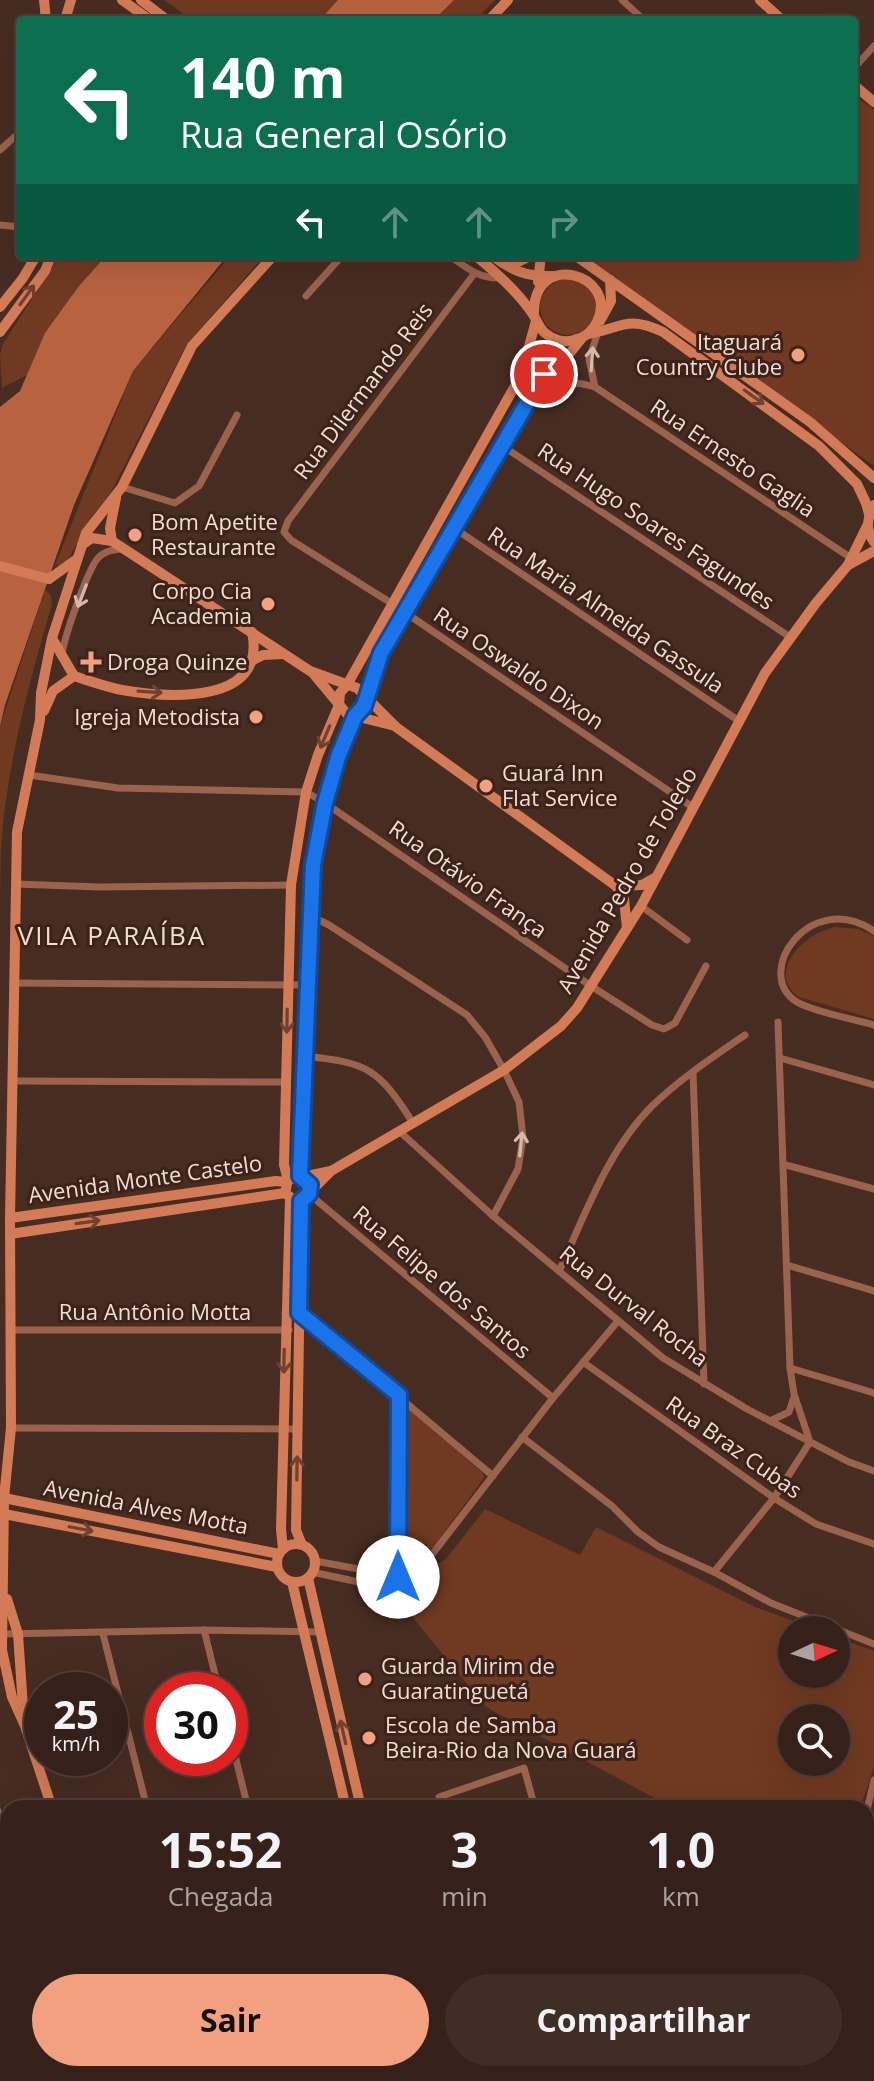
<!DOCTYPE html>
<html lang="pt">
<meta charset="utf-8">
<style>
body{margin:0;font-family:"Open Sans",sans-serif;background:#402e26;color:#f1f3f6;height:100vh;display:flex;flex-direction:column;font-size:30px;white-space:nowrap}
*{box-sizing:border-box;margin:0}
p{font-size:26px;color:#aaa3a2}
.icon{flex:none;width:44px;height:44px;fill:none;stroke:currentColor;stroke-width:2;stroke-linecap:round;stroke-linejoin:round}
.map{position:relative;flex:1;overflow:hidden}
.panel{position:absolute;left:0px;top:1800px;width:874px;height:282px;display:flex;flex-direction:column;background:#352119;border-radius:24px 24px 0 0;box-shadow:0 8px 32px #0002,0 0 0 2px #4f3e38}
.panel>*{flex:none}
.guide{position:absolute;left:16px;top:16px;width:842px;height:244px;border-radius:8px;box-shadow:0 8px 32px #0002,0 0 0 2px #4f3e38;background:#0b6e4f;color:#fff;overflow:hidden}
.needle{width:52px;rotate:86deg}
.buttons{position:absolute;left:778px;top:1616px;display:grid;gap:16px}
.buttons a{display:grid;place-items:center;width:72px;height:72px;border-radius:50%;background:#352119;box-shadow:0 8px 32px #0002,0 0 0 2px #4f3e38;font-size:40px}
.speed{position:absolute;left:24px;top:1672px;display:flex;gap:16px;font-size:40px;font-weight:700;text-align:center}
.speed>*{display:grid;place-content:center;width:104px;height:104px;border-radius:50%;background:#352119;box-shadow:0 8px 32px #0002,0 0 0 2px #4f3e38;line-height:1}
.speed small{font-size:20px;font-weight:400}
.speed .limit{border:12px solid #d22;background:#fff;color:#111}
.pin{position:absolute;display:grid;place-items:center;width:68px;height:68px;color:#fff;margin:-34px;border:4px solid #fff;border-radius:50%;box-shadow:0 2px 8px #0007}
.me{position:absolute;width:88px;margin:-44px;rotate:0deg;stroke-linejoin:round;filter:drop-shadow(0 0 6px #0008)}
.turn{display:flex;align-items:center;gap:28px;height:168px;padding:0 32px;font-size:36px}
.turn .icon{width:104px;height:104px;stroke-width:2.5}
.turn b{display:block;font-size:56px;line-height:68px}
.lanes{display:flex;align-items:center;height:76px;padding:0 32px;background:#0003;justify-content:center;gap:40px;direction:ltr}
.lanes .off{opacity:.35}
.eta{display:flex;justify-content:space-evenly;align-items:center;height:136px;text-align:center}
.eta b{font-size:48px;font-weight:700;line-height:56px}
.primary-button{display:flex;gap:16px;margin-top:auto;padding:16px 32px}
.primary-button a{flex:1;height:92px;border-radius:48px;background:#f2a07f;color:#111;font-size:32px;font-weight:700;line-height:92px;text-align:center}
.primary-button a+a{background:#402e26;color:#f1f3f6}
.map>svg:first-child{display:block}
.green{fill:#703921;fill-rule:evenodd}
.water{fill:#b76340}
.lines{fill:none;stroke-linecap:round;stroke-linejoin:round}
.street{stroke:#9b634c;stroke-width:7}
.secondary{stroke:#d37b56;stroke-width:10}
.oneway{stroke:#71412e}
.oneway2{stroke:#d6b8ad}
.route-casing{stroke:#114b97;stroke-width:20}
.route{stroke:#1a73e8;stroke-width:14}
.poi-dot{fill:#f2a07f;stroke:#3c2218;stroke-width:3}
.labels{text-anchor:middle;stroke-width:6;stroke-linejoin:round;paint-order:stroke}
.poi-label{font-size:22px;fill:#efddd6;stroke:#3c2218;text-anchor:start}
.street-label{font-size:22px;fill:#efddd6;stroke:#3c2218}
.quarter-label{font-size:26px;letter-spacing:2px;fill:#efddd6;stroke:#3c2218}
</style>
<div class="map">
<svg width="874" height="2081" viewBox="0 0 874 2081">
<rect width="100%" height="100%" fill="#472c21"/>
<g class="green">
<polygon points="164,0 340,0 324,20 192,20"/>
<polygon points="454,0 495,0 475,20 434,20"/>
<polygon points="854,96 874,109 874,466 584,256 854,256"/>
<polygon points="59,256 117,256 33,372 2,388 0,354 3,344"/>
<polygon points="230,256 264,256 187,344 111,492 91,518 64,567 55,565 133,371"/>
<circle cx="568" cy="307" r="28"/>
<path d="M45,589L51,596L52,604C30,679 9,757 2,835C0,856 1,877 0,897V726Z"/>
<path d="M835,927L858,929L874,936V1019L799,997C765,972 804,933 835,927Z"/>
<polygon points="406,1410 411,1412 483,1473 484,1478 413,1574 405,1573 401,1566 401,1415"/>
<path d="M485,1509L580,1555L596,1527L755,1607L818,1630H792V1674H836V1637L874,1651V1767L860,1808H673L486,1707L406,1609L419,1592L428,1570L446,1559ZM792,1718H836V1762H792Z"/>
</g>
<g class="water">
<polygon points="338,0 454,0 434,20 320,20"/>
<polygon points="106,256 227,256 133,371 74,505 5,705 0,726 0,407 20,391 45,333 79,286"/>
<polygon points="0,1807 8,1828 8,2000 0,1986"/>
<polygon points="61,2074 165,2074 171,2081 66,2081"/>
</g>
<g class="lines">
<g class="street">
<polyline points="622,0 644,20"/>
<polyline points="854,68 874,46"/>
<polyline points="0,150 20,132"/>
<polyline points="0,225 20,227"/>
<path d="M450,256C467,268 479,279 501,278"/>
<polyline points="474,274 288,521 284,532 291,540 391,603 694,808"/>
<polyline points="306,296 342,256"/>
<polyline points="595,387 589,359 598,332"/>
<path d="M533,395C555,381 570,380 595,387L851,558"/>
<polyline points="501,445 790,637"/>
<polyline points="122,487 175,503 199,486 237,415"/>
<polyline points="454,528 739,721"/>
<path d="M62,655C63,640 88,569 98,558C104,551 113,550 121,549"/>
<polyline points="29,775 118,788 306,792 325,803 591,986 652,1025 664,1029 675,1023 706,966"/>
<polyline points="15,884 100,887 291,885"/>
<polyline points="641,906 687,940"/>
<polyline points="309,915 329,925 467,1015 485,1037 504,1070 519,1102 523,1137 518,1169 493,1216"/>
<path d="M874,931C811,888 751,973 797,1002C814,1012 854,1019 874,1025"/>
<polyline points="13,983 307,985"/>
<path d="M305,1056C368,1063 378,1068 413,1123"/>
<polyline points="780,1058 874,1085"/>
<polyline points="693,1072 704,1384"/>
<polyline points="12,1081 286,1082"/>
<polyline points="399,1131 493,1216 663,1358 747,1409 849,1462 874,1471"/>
<polyline points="783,1164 874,1189"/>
<polyline points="309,1194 553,1398"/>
<polyline points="787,1265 874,1291"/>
<path d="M559,1271C585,1215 608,1150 652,1106C680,1079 713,1057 745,1035"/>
<polyline points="285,1313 299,1313 493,1476"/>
<polyline points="11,1330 289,1330"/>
<polyline points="583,1362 774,1498 816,1524 874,1544"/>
<polyline points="790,1368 874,1393"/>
<polyline points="770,1421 789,1412 794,1397"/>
<polyline points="11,1428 298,1429"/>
<polyline points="522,1437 612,1506 638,1532 659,1547 714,1572 771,1603 874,1644"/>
<polyline points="315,1561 413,1579"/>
<polyline points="312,1572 410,1593 413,1579 553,1398 618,1321"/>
<polyline points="714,1572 774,1498 810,1442 794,1394 790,1368 778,1022"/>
<polyline points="398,1577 399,1395"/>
<polyline points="204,1630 219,1690"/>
<polyline points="3,1634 204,1630 320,1632"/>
<polyline points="103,1634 147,1808"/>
<polyline points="230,1735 248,1808"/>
<polyline points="442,1808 439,1797 524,1768 535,1808"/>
<polyline points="866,1814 874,1780"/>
<polyline points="866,1969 874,1969"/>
<polyline points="0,2045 8,2056"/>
<polyline points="866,2060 874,2060"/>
<polyline points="21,2074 26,2081"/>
<polyline points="479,2074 481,2081"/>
<polyline points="529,2074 551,2081"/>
<polyline points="622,2074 624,2081"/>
<polyline points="233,2081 265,2074"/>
<polyline points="636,2081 658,2074"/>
<polyline points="751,2081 755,2074"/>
</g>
<g class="secondary">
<polyline points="44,0 46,20"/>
<polyline points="122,0 150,20"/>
<polyline points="141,0 167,20"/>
<polyline points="760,0 782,20"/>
<polyline points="65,20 71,0"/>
<polyline points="489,20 508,0"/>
<polyline points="854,85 874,102"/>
<path d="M476,256C497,273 517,291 532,313C537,320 539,328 545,333C553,340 564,343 574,340C584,338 592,332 597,322C620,274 532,248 534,315"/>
<path d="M493,256C512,271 528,277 552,276"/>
<polyline points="576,256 810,422 874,478"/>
<polyline points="502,260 520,261 530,256"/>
<polyline points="538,282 541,256"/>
<polyline points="0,307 23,278 36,256"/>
<polyline points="600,321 611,301 610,280"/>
<polyline points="0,332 45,271 51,256"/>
<path d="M588,334C623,328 626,315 663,332L819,446L857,484L866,503L869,514"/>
<polyline points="116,498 110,528 112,541 310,671 357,688 396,727 616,886 624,899 627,928"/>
<path d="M874,505C867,518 865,530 874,542"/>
<polyline points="82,545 92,538 112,541"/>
<polyline points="848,565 874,551"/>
<polyline points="0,566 49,579"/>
<polyline points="49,579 77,559"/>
<polyline points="53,640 74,676"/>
<polyline points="253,660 263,655 283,654"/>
<polyline points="312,672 347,714 395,726"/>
<path d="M74,676C90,681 106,687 122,690C168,698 268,705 252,632"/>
<polyline points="44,711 53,691 74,676"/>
<polyline points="616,886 642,885 656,877"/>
<polyline points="300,1176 313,865 325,803 338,757 355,716 364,706 381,653 529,397 544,374 570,353 582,338"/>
<polyline points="302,1177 331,1171 504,1070 561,1026 577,1008 641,906 765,673 816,603 848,565 867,526"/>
<polyline points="288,1180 300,1176 310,1185 306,1198 295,1201 285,1193 288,1180 284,1165 291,885 306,792 318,755 339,705 340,693 347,685 521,375 536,321"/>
<polyline points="309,1193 331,1171"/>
<polyline points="301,1201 296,1530 302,1545"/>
<polyline points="10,1218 276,1181 287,1182"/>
<polyline points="10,1234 285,1193"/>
<polyline points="4,1498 279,1554"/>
<polyline points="4,1514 277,1567"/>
<circle cx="296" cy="1563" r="19"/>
<polyline points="283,1549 281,1529 290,1199"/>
<polyline points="308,1578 361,1808"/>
<polyline points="292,1582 346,1808"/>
<polyline points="7,1599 18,1634 24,1721"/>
<polyline points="52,1808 25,1726 12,1697 2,1650 4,1498 11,1428 10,1218 17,832 40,720 41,693 52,638 86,533 122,487 192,346 273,256"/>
<polyline points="222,2074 228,2081"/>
<polyline points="433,2074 437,2081"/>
</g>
</g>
<defs><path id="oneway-shaft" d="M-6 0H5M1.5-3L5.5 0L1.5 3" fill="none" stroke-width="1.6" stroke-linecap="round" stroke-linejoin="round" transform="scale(2)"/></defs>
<g class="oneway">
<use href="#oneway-shaft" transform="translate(27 295) rotate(-54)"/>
<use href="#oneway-shaft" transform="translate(754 397) rotate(36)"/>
<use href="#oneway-shaft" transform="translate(150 692) rotate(4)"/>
<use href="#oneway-shaft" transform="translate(325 737) rotate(113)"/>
<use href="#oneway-shaft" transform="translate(287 1021) rotate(91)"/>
<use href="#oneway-shaft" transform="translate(88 1222) rotate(-8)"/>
<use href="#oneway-shaft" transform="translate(284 1361) rotate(91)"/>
<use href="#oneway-shaft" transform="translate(297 1468) rotate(-89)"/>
<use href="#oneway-shaft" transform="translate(81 1529) rotate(11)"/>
<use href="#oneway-shaft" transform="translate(343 1732) rotate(-103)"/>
</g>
<g class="oneway2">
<use href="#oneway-shaft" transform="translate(592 359) rotate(-86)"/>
<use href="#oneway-shaft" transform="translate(82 596) rotate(111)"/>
<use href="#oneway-shaft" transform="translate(521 1144) rotate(-84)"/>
</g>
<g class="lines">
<g class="route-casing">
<polyline id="route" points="398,1577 399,1395 299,1313 301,1201 309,1194 310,1185 300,1176 313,865 325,803 338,757 355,716 364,706 381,653 544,374"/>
</g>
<use href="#route" class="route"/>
</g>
<g class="poi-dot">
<circle cx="798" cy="355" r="8"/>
<circle cx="135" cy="535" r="8"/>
<circle cx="268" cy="604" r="8"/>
<path d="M87 650h8v8h8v8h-8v8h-8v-8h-8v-8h8z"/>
<circle cx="256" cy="717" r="8"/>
<circle cx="486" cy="786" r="8"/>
<circle cx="365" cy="1679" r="8"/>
<circle cx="369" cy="1738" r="8"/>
</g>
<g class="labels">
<g class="poi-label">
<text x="782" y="350" text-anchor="end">Itaguará<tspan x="782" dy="25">Country Clube</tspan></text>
<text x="151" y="530">Bom Apetite<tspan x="151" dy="25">Restaurante</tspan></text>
<text x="252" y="599" text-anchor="end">Corpo Cia<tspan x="252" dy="25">Academia</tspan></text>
<text x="107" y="670">Droga Quinze</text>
<text x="240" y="725" text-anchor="end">Igreja Metodista</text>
<text x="502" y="781">Guará Inn<tspan x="502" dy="25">Flat Service</tspan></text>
<text x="381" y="1674">Guarda Mirim de<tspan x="381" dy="25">Guaratinguetá</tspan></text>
<text x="385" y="1733">Escola de Samba<tspan x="385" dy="25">Beira-Rio da Nova Guará</tspan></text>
</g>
<g class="street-label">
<text transform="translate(363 391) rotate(-53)" y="8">Rua Dilermando Reis</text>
<text transform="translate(733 458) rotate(34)" y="8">Rua Ernesto Gaglia</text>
<text transform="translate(656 526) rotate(34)" y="8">Rua Hugo Soares Fagundes</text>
<text transform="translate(606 610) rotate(34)" y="8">Rua Maria Almeida Gassula</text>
<text transform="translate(519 668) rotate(34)" y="8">Rua Oswaldo Dixon</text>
<text transform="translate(468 879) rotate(35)" y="8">Rua Otávio França</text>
<text transform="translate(627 880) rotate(-60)" y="8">Avenida Pedro de Toledo</text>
<text transform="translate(145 1179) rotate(-8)" y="8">Avenida Monte Castelo</text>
<text transform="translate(442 1282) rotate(40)" y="8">Rua Felipe dos Santos</text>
<text transform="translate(634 1306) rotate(38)" y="8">Rua Durval Rocha</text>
<text x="155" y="1320">Rua Antônio Motta</text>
<text transform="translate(734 1447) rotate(35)" y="8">Rua Braz Cubas</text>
<text transform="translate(146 1507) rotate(11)" y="8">Avenida Alves Motta</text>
</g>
<g class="quarter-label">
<text x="112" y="945">VILA PARAÍBA</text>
</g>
</g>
</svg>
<div class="buttons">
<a><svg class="needle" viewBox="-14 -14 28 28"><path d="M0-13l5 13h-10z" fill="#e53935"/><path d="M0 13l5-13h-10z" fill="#aaa3a2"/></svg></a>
<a><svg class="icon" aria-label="search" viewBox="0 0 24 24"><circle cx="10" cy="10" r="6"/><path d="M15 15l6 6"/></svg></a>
</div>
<div class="speed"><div>25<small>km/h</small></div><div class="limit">30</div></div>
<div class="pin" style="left:544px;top:374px;background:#d93025"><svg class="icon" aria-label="arrive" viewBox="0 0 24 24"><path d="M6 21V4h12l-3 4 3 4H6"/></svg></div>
<svg class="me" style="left:398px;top:1577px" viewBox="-20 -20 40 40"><circle r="19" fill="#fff"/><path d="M0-13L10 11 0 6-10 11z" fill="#1a73e8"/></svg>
<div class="guide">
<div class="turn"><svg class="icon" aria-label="left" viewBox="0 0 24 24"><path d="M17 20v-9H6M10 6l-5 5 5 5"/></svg><div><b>140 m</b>Rua General Osório</div></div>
<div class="lanes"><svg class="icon" aria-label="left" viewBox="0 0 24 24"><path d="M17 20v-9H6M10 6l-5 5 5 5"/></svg><svg class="icon off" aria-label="ahead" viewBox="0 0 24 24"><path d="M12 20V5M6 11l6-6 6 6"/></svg><svg class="icon off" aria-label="ahead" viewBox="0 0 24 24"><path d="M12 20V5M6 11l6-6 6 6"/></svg><svg class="icon off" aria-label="right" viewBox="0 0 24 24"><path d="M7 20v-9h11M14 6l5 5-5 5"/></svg></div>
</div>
<section class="panel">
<div class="eta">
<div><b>15:52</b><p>Chegada</p></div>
<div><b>3</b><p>min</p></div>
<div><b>1.0</b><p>km</p></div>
</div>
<div class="primary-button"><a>Sair</a><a>Compartilhar</a></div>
</section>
</div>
